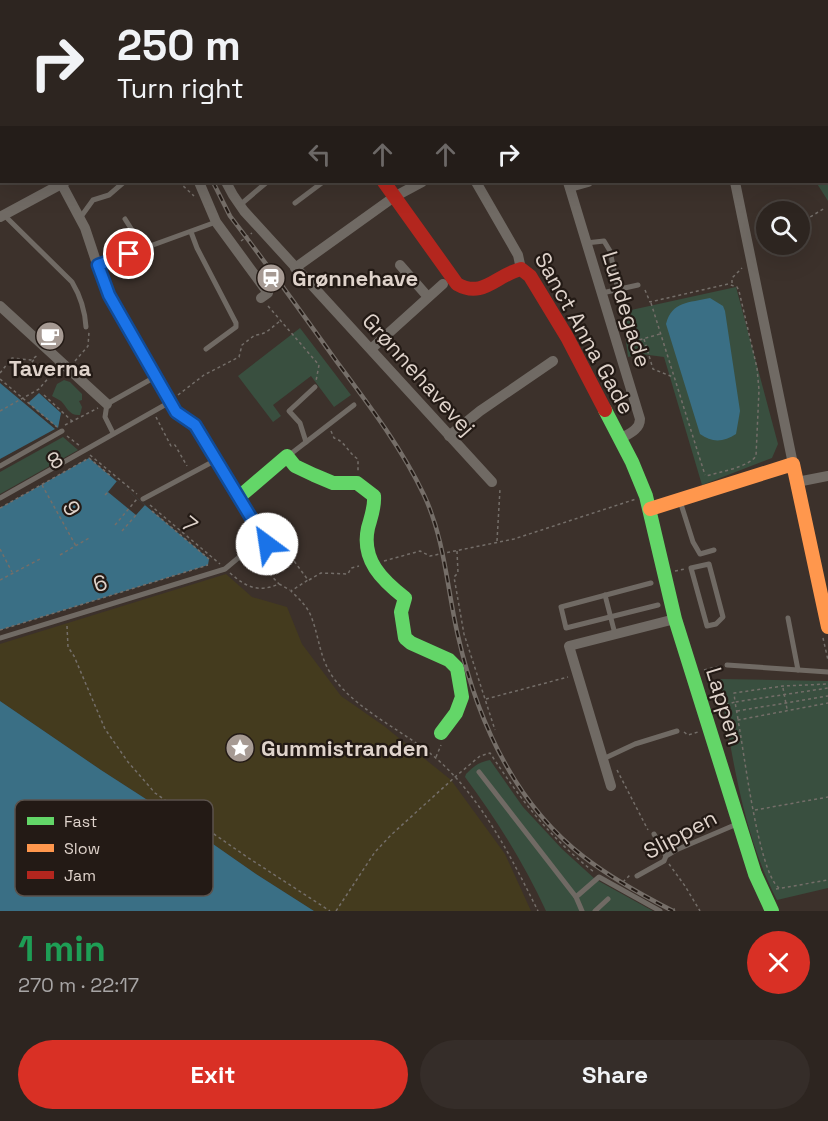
<!DOCTYPE html>
<meta charset="utf-8">
<style>
body{margin:0;font-family:"Space Grotesk",sans-serif;background:#352d29;color:#f1f3f6;height:100vh;display:flex;flex-direction:column;font-size:22px;white-space:nowrap}
*{box-sizing:border-box;margin:0}
p{font-size:20px;color:#a7a5a5}
.icon{flex:none;width:33px;height:33px;fill:none;stroke:currentColor;stroke-width:2;stroke-linecap:round;stroke-linejoin:round}
.map{position:relative;height:911px;overflow:hidden}
.sheet{display:flex;flex-direction:column;background:#2d2520;flex:1}
.sheet>*{flex:none}
.top-card{position:absolute;left:0px;top:0px;width:828px;height:183px;box-shadow:0 6px 24px #0002,0 0 0 2px #48423e;background:#2d2520;color:#f1f3f6;overflow:hidden}
.buttons{position:absolute;left:756px;top:201px;display:grid;gap:12px}
.buttons a{display:grid;place-items:center;width:54px;height:54px;border-radius:50%;background:#2d2520;box-shadow:0 6px 24px #0002,0 0 0 2px #48423e;font-size:30px}
.pin{position:absolute;display:grid;place-items:center;width:51px;height:51px;color:#fff;margin:-26px;border:3px solid #fff;border-radius:50%;box-shadow:0 2px 6px #0007}
.me{position:absolute;width:66px;margin:-33px;rotate:329deg;stroke-linejoin:round;filter:drop-shadow(0 0 4px #0008)}
.turn{display:flex;align-items:center;gap:21px;height:126px;padding:0 18px;font-size:27px}
.turn .icon{width:78px;height:78px;stroke-width:2.5}
.turn b{display:block;font-size:42px;line-height:51px}
.lanes{display:flex;align-items:center;height:57px;padding:0 18px;background:#0003;justify-content:center;gap:30px;direction:ltr}
.lanes .off{opacity:.35}
.round{display:grid;place-items:center;flex:none;width:63px;height:63px;border-radius:32px;background:#352d29}
.headline{display:flex;align-items:center;justify-content:space-between;height:102px;padding:0 18px}
h1{font-size:36px;font-weight:700;line-height:45px;color:#1e9e55}
.primary-button{display:flex;gap:12px;margin-top:auto;padding:12px 18px}
.primary-button a{flex:1;height:69px;border-radius:36px;background:#d93025;color:#fff;font-size:24px;font-weight:700;line-height:69px;text-align:center}
.primary-button a+a{background:#352d29;color:#f1f3f6}
.map>svg:first-child{display:block}
.green{fill:#394f3f}
.sand{fill:#443b1e}
.water{fill:#3a6f85}
.pier{fill:#3c312b}
.lines{fill:none;stroke-linecap:round;stroke-linejoin:round}
.path{stroke:#746e69;stroke-width:1.5;stroke-dasharray:3 3;stroke-linecap:butt}
.lane{stroke:#706a64;stroke-width:5}
.street{stroke:#706a64;stroke-width:10}
.fast{stroke:#63d668;stroke-width:14}
.slow{stroke:#ff974d;stroke-width:14}
.jam{stroke:#b3261e;stroke-width:14}
.rail-casing{stroke:#756e68;stroke-width:4.5}
.rail{stroke:#231a15;stroke-width:2;stroke-dasharray:7;stroke-linecap:butt}
.route-casing{stroke:#114b97;stroke-width:15}
.route{stroke:#1a73e8;stroke-width:10}
.labels{text-anchor:middle;stroke-width:4.5;stroke-linejoin:round;paint-order:stroke}
.poi-label{font-size:22px;font-weight:bold;fill:#dfd3cb;stroke:#231a15;text-anchor:start}
.street-label{font-size:22px;fill:#dfd3cb;stroke:#231a15}
.key{fill:#231a15;stroke:#5b524c;stroke-width:1.5}
.key-label{font-size:16px;fill:#dfd3cb}
</style>
<div class="map">
<svg width="828" height="911" viewBox="0 0 828 911">
<rect width="100%" height="100%" fill="#3c312b"/>
<g class="green">
<polygon points="712,0 828,0 828,48 826,2"/>
<polygon points="828,105 828,201 816,182 826,182"/>
<polygon points="736,287 778,444 772,458 702,485 664,357 641,354 628,357 622,312"/>
<polygon points="300,328 351,395 334,407 311,376 273,405 281,416 273,422 238,376"/>
<path d="M64,380L70,382L82,394V400L79,401L82,407L80,415C69,416 67,407 61,401C58,399 55,398 52,396L57,384Z"/>
<polygon points="63,437 78,450 0,494 0,472"/>
<path d="M719,679L828,681V888L777,900C742,832 732,754 719,679Z"/>
<path d="M490,760L523,807L562,849L595,879L653,911H546C524,863 496,819 465,777L466,774C474,766 479,762 490,760Z"/>
</g>
<polygon class="sand" points="226,574 252,597 287,607 302,644 341,696 384,726 451,780 505,854 531,911 314,911 256,874 180,821 101,770 0,701 0,644"/>
<g class="water">
<path d="M710,298L723,306L725,311L740,411L736,434C724,442 712,443 700,434L666,324C672,301 689,303 710,298Z"/>
<polygon points="0,383 55,429 0,459"/>
<polygon points="39,393 61,413 58,428 28,403"/>
<polygon points="89,458 209,559 208,565 0,630 0,508"/>
<polygon points="0,701 101,770 180,821 256,874 314,911 0,911"/>
</g>
<polygon class="pier" points="117,481 145,505 136,515 108,492"/>
<g class="lines">
<g class="path">
<polyline points="171,0 171,2"/>
<polyline points="762,0 763,2"/>
<polyline points="223,2 223,0"/>
<polyline points="760,2 761,0"/>
<polyline points="782,2 783,0"/>
<polyline points="789,2 790,0"/>
<polyline points="796,2 797,0"/>
<polyline points="803,2 804,0"/>
<polyline points="812,2 815,0"/>
<polyline points="826,22 828,23"/>
<polyline points="0,54 2,53"/>
<polyline points="179,182 194,196"/>
<polyline points="800,223 825,208"/>
<polyline points="756,238 766,235"/>
<polyline points="241,241 252,233"/>
<polyline points="732,283 732,278 742,268"/>
<path d="M645,290L650,302L728,284L737,287L739,291L757,368L759,390L756,456C749,467 719,472 706,476"/>
<polyline points="651,303 705,475"/>
<polyline points="268,306 319,365 316,381"/>
<polyline points="644,339 653,369 673,377"/>
<polyline points="628,343 660,334"/>
<polyline points="75,361 88,346 89,332"/>
<polyline points="25,372 35,358"/>
<polyline points="0,373 12,358 31,360 38,355"/>
<polyline points="0,379 57,427"/>
<polyline points="44,395 72,421"/>
<path d="M178,395L204,375L239,357L242,345L255,335C266,335 272,327 280,321"/>
<polyline points="0,411 39,389 56,369"/>
<polyline points="156,417 171,446 175,445 187,466"/>
<polyline points="65,425 98,408"/>
<path d="M331,431L334,438C345,441 348,453 358,459V471"/>
<polyline points="67,436 80,446"/>
<polyline points="90,455 137,494"/>
<polyline points="42,485 76,546"/>
<polyline points="105,495 108,492"/>
<polyline points="150,505 220,564"/>
<polyline points="0,508 89,458 112,477"/>
<polyline points="152,511 209,559"/>
<polyline points="115,525 137,499"/>
<polyline points="122,531 136,515"/>
<polyline points="497,541 500,489"/>
<path d="M278,546H283L308,580L291,591C299,599 307,606 311,616C320,639 319,659 335,680C361,713 406,732 437,759C483,800 511,857 538,911"/>
<polyline points="0,549 12,572"/>
<polyline points="457,551 458,573 454,577 464,634 495,730"/>
<polyline points="256,554 267,571 279,584"/>
<polyline points="60,555 89,538"/>
<polyline points="384,561 420,551 430,556 514,539 636,499"/>
<polyline points="675,571 685,569"/>
<path d="M230,573C246,587 258,593 279,584L290,590"/>
<polyline points="0,580 40,559"/>
<polyline points="309,580 321,573 348,574 351,568 359,566"/>
<polyline points="67,626 68,647 74,656 105,729 128,762 155,793 247,857 330,911"/>
<polyline points="0,630 208,565"/>
<polyline points="823,638 828,660"/>
<polyline points="704,670 720,666"/>
<polyline points="783,688 787,709"/>
<polyline points="713,697 720,706 718,713"/>
<polyline points="486,699 568,677"/>
<polyline points="720,706 735,702 734,693 783,686 828,684"/>
<polyline points="737,711 828,696"/>
<polyline points="738,719 735,702 828,688"/>
<polyline points="684,732 688,735 698,732"/>
<polyline points="436,757 441,745"/>
<polyline points="617,770 648,830"/>
<polyline points="755,810 828,797"/>
<polyline points="669,864 685,886 700,911"/>
<polyline points="623,882 630,875"/>
<path d="M779,888C758,872 744,750 738,720L828,703"/>
<polyline points="776,889 828,880"/>
<path d="M336,911L375,852L391,835L455,777L480,756L490,753C521,800 549,837 594,872"/>
<polyline points="673,911 675,908"/>
</g>
<g class="lane">
<polyline points="631,0 632,2"/>
<polyline points="331,182 337,182"/>
<polyline points="295,203 323,182"/>
<polyline points="240,205 267,182"/>
<path d="M4,215L72,282C81,297 85,310 86,327"/>
<polyline points="80,218 93,200 109,195 124,182"/>
<polyline points="125,219 144,249"/>
<polyline points="191,232 197,248 236,323 236,327 206,349"/>
<polyline points="586,243 604,241 610,251 618,290"/>
<polyline points="98,265 216,222"/>
<polyline points="602,293 638,285"/>
<polyline points="113,433 105,417 107,404 155,377"/>
<polyline points="306,442 300,423 289,411 315,387"/>
<polyline points="288,456 354,405"/>
<polyline points="0,466 62,431"/>
<polyline points="0,498 170,402"/>
<polyline points="143,499 216,460"/>
<polyline points="680,501 693,542 700,554 714,550"/>
<polygon points="709,564 723,617 716,624 707,626 691,568"/>
<polyline points="651,583 561,607 566,628 658,605"/>
<polyline points="605,595 615,634"/>
<polyline points="788,618 798,670"/>
<polyline points="0,638 225,569 263,537"/>
<polyline points="727,665 828,672"/>
<polyline points="603,759 635,744 677,731"/>
<polyline points="479,772 576,897 599,877 660,911"/>
<polyline points="654,834 666,856"/>
<polyline points="637,876 664,861 666,856 676,850 737,824"/>
<polyline points="576,897 582,911"/>
<polyline points="595,911 608,899"/>
</g>
<g class="street">
<polyline points="408,0 409,2"/>
<polyline points="516,0 517,2"/>
<polyline points="0,4 2,7"/>
<polyline points="199,182 216,222 268,293 261,298"/>
<polyline points="226,182 233,195 244,211 492,482"/>
<polyline points="476,182 518,255 521,269"/>
<path d="M568,182L640,419C640,430 628,434 620,439"/>
<polyline points="735,182 793,464"/>
<polyline points="61,183 85,228 103,282 124,322 176,412 195,425 267,544"/>
<polyline points="570,187 588,182"/>
<polyline points="0,217 65,182"/>
<polyline points="400,265 428,297"/>
<polyline points="295,268 394,197 422,182"/>
<polyline points="0,306 107,404"/>
<polyline points="371,349 443,284"/>
<polyline points="449,436 480,411 553,361"/>
<polyline points="797,482 828,476"/>
<polyline points="611,786 569,646 675,619"/>
</g>
<g class="fast">
<polyline points="605,410 632,462 646,496 675,619 755,874 772,911"/>
<path d="M239,497L287,456L295,466L314,475L333,483H357L374,496C375,507 371,517 368,528C361,560 382,580 405,598L401,612L405,638L411,643L449,660L457,668L462,697L456,713L441,733"/>
</g>
<g class="slow">
<polyline points="261,0 262,2"/>
<polyline points="700,0 702,2"/>
<polyline points="352,2 354,0"/>
<polyline points="650,509 793,464 828,627"/>
</g>
<g class="jam">
<polyline points="826,53 828,54"/>
<path d="M384,182L457,284C483,299 496,275 521,269L530,276L567,337L605,410"/>
</g>
<g class="rail-casing">
<g id="rail">
<polyline points="218,2 218,0"/>
<path d="M213,182L230,216C267,264 302,313 337,362C369,405 401,447 424,495C445,540 447,589 458,636C477,719 514,803 584,857C611,878 642,895 673,911"/>
</g>
</g>
<use href="#rail" class="rail"/>
</g>
<g class="lines">
<g class="route-casing">
<polyline id="route" points="129,254 98,265 109,295 176,412 195,425 267,544"/>
</g>
<use href="#route" class="route"/>
</g>
<defs>
<g id="station-disc" transform="scale(1.5)"><circle r="9.5" fill="#a69a93" stroke="#231a15"/><path d="M-3-6H3Q5-6 5-4V2Q5 4 3 4L4.5 6H3L1.5 4h-3L-3 6H-4.5L-3 4Q-5 4-5 2V-4Q-5-6-3-6ZM-3.5-4v3h7v-3ZM-3.5 1v1.5H-2V1ZM2 1v1.5H3.5V1Z" fill="#fff"/></g>
<g id="cafe-disc" transform="scale(1.5)"><circle r="9.5" fill="#a69a93" stroke="#231a15"/><path d="M-5.5-4.5H6V0H3Q3 3.5 0 3.5H-2.5Q-5.5 3.5-5.5 0ZM3-3.2v2h1.7v-2ZM-6 4.5H4V6H-6Z" fill="#fff"/></g>
<g id="sight-disc" transform="scale(1.5)"><circle r="9.5" fill="#a69a93" stroke="#231a15"/><path d="M0-6L1.8-2.2L6-1.7L2.9 1.2L3.7 5.4L0 3.3L-3.7 5.4L-2.9 1.2L-6-1.7L-1.8-2.2Z" fill="#fff"/></g>
</defs>
<g fill-rule="evenodd">
<use href="#station-disc" x="271" y="278"/>
<use href="#cafe-disc" x="50" y="336"/>
<use href="#sight-disc" x="240" y="748"/>
</g>
<g class="labels">
<g class="poi-label">
<text x="292" y="286">Grønnehave</text>
<text x="50" y="376" text-anchor="middle">Taverna</text>
<text x="261" y="756">Gummistranden</text>
</g>
<g class="street-label">
<text transform="translate(627 309) rotate(73)" y="8">Lundegade</text>
<text transform="translate(585 333) rotate(61)" y="8">Sanct Anna Gade</text>
<text transform="translate(419 374) rotate(48)" y="8">Grønnehavevej</text>
<text transform="translate(55 460) rotate(-30)" y="8">8</text>
<text transform="translate(72 508) rotate(61)" y="8">9</text>
<text transform="translate(190 524) rotate(40)" y="8">7</text>
<text transform="translate(100 583) rotate(-17)" y="8">6</text>
<text transform="translate(725 706) rotate(73)" y="8">Lappen</text>
<text transform="translate(680 834) rotate(-28)" y="8">Slippen</text>
</g>
</g>
<rect x="15" y="800" width="198" height="96" rx="9" class="key"/>
<rect x="27" y="817" width="27" height="8" fill="#63d668"/>
<rect x="27" y="844" width="27" height="8" fill="#ff974d"/>
<rect x="27" y="871" width="27" height="8" fill="#b3261e"/>
<g class="key-label">
<text x="64" y="827">Fast</text>
<text x="64" y="854">Slow</text>
<text x="64" y="881">Jam</text>
</g>
</svg>
<div class="buttons">
<a><svg class="icon" aria-label="search" viewBox="0 0 24 24"><circle cx="10" cy="10" r="6"/><path d="M15 15l6 6"/></svg></a>
</div>
<div class="pin" style="left:129px;top:254px;background:#d93025"><svg class="icon" aria-label="arrive" viewBox="0 0 24 24"><path d="M6 21V4h12l-3 4 3 4H6"/></svg></div>
<svg class="me" style="left:267px;top:544px" viewBox="-20 -20 40 40"><circle r="19" fill="#fff"/><path d="M0-13L10 11 0 6-10 11z" fill="#1a73e8"/></svg>
<div class="top-card">
<div class="turn"><svg class="icon" aria-label="right" viewBox="0 0 24 24"><path d="M7 20v-9h11M14 6l5 5-5 5"/></svg><div><b>250 m</b>Turn right</div></div>
<div class="lanes"><svg class="icon off" aria-label="left" viewBox="0 0 24 24"><path d="M17 20v-9H6M10 6l-5 5 5 5"/></svg><svg class="icon off" aria-label="ahead" viewBox="0 0 24 24"><path d="M12 20V5M6 11l6-6 6 6"/></svg><svg class="icon off" aria-label="ahead" viewBox="0 0 24 24"><path d="M12 20V5M6 11l6-6 6 6"/></svg><svg class="icon" aria-label="right" viewBox="0 0 24 24"><path d="M7 20v-9h11M14 6l5 5-5 5"/></svg></div>
</div>
</div>
<section class="sheet">
<div class="headline"><div><h1>1 min</h1><p>270 m · 22:17</p></div><a class="round" style="background:#d93025;color:#fff"><svg class="icon" aria-label="close" viewBox="0 0 24 24"><path d="M6 6l12 12M18 6L6 18"/></svg></a></div>
<div class="primary-button"><a>Exit</a><a>Share</a></div>
</section>
